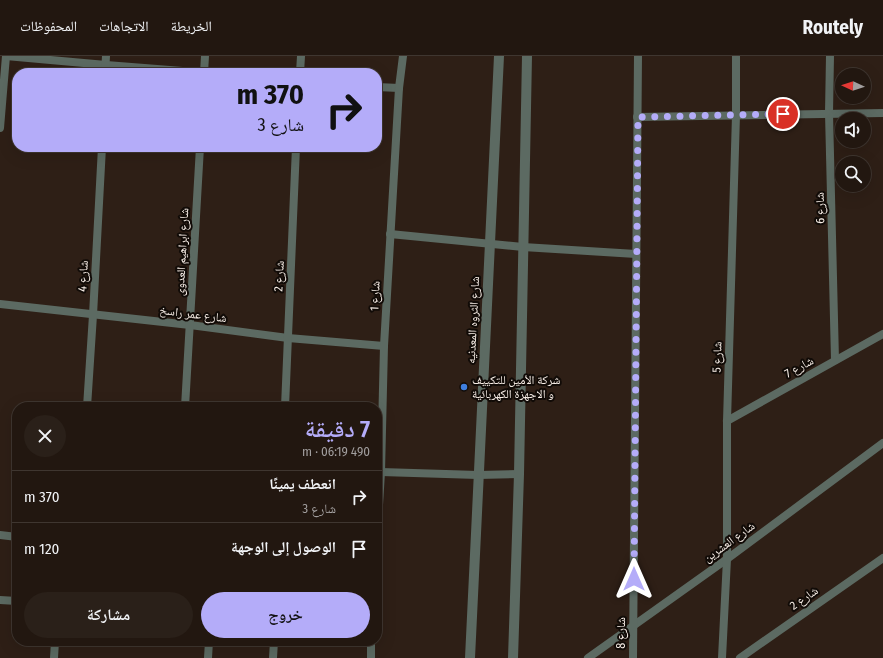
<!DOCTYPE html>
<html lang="ar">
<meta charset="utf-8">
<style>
body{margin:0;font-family:"Fira Sans Condensed","Noto Naskh Arabic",sans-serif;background:#2a2019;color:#f1f3f6;direction:rtl;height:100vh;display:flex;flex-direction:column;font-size:15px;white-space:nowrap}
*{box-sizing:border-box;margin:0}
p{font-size:13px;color:#a29f9f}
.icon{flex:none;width:22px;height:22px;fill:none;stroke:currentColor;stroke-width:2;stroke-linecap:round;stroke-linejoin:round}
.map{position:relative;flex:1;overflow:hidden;direction:ltr}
.panel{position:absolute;left:12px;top:346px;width:370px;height:244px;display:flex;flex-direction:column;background:#221710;border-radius:16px;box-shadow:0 4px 16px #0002,0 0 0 1px #3f3630;direction:rtl}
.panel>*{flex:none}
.banner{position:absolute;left:12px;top:12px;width:370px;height:84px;border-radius:16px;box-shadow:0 4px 16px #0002,0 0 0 1px #3f3630;direction:rtl;background:#b4acf9;color:#111;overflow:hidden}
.needle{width:26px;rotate:273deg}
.tools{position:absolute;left:835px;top:12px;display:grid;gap:8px}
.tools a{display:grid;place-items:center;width:36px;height:36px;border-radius:50%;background:#221710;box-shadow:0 4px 16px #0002,0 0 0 1px #3f3630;font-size:20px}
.pin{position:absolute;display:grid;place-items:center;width:34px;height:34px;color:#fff;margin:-17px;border:2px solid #fff;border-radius:50%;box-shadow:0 1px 4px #0007}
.me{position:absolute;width:44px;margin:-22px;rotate:0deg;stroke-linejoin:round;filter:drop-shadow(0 0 3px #0008)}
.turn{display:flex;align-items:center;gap:14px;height:84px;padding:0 12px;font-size:18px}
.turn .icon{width:52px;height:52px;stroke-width:2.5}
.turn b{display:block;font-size:28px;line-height:34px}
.round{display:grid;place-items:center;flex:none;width:42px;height:42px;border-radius:21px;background:#2a2019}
.overview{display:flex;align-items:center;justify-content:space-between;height:68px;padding:0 12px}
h1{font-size:24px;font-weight:600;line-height:30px;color:#b4acf9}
.cta{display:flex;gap:8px;margin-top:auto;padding:8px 12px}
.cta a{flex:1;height:46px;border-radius:24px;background:#b4acf9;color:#111;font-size:16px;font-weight:600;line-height:46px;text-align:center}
.cta a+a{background:#2a2019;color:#f1f3f6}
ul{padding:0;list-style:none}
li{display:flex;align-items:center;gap:12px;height:52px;padding:0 12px;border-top:1px solid #3f3630}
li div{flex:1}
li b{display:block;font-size:15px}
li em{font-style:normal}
header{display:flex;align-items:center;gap:24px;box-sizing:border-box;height:56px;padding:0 20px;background:#221710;border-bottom:1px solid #3f3630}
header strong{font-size:19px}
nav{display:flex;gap:22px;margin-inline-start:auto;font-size:14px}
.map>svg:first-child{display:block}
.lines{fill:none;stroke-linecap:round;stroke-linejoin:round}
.minor{stroke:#5c6a62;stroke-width:8}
.tertiary{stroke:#5c6a62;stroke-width:10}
.route{stroke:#b4acf9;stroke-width:7;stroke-dasharray:0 12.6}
.shop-dot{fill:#3f7fe0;stroke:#110b07;stroke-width:1.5}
.labels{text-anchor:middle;stroke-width:4;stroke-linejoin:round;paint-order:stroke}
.street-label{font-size:12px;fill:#f9efe8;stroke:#110b07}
.poi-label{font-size:12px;fill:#f9efe8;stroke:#110b07;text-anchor:start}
</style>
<header>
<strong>Routely</strong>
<nav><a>الخريطة</a><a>الاتجاهات</a><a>المحفوظات</a></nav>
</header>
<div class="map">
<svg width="883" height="602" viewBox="0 0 883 602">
<rect width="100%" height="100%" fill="#2e1f16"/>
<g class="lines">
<g class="minor">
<polyline points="6,0 106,9 208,17"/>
<polyline points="830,0 829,57 835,304"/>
<polyline points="105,17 106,0"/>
<polyline points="204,17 205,0"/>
<polyline points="300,17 301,0"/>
<polyline points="377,31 399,32"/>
<polyline points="637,61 883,57"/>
<polyline points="0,72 6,0"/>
<polyline points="390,178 523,191 636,198"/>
<polyline points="0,248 190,269 288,282 384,290"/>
<polyline points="87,351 93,259 102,91"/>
<polyline points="185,351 200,91"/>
<polyline points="285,351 296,91"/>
<polyline points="727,365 883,278"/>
<polyline points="381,416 478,419 519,418"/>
<polyline points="0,479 17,481"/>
<polyline points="377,482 381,416 384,290 399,32 403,0"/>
<polyline points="0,544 17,545"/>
<polyline points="54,602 55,585"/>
<polyline points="208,602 209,585"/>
<polyline points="273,602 274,585"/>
<polyline points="371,602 371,585"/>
<polyline points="588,602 727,503 883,387"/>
<polyline points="633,602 638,0"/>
<polyline points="722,602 727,503 727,365 736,59 736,0"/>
<polyline points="740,602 883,502"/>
</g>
<g class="tertiary">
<polyline points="470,602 499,0"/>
<polyline points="513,602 519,418 527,0"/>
</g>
</g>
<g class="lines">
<polyline class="route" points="634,523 638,61 783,58"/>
</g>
<circle class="shop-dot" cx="464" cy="331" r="4"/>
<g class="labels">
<g class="street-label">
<text transform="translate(820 152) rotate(-91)" y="4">شارع 6</text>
<text transform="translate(182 196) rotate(-87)" y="4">شارع ابراهيم العدوى</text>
<text transform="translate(83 220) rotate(-87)" y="4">شارع 4</text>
<text transform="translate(279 220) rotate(-87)" y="4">شارع 2</text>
<text transform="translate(375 240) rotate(-87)" y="4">شارع 1</text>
<text transform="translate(193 258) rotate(7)" y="4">شارع عمر راسخ</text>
<text transform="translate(473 264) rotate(-87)" y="4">شارع الثروه المعدنيه</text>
<text transform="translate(717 301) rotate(-88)" y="4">شارع 5</text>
<text transform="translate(799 311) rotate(-29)" y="4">شارع 7</text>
<text transform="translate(729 486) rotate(-36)" y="4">شارع العشرين</text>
<text transform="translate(804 542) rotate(-35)" y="4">شارع 2</text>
<text transform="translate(621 577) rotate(-90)" y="4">شارع 8</text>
</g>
<g class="poi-label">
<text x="472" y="328">شركة الأمين للتكييف<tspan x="472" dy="14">و الاجهزة الكهربائية</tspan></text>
</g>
</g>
</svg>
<div class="tools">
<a><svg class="needle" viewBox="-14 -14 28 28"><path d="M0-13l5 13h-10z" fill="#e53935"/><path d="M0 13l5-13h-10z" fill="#a29f9f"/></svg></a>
<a><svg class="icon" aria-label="sound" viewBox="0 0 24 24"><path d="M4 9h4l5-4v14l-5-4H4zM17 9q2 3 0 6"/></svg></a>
<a><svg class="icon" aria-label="search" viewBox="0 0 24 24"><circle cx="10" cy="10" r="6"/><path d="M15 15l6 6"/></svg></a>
</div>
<div class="pin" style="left:783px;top:58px;background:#d93025"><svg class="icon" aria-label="arrive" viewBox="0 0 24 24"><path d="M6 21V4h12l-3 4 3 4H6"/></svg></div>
<svg class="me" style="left:634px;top:523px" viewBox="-20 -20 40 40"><path d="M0-17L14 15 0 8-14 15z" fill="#b4acf9" stroke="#fff" stroke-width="4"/></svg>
<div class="banner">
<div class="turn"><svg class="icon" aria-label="right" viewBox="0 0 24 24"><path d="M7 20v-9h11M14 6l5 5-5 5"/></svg><div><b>370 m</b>شارع 3</div></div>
</div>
<section class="panel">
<div class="overview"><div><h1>7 دقيقة</h1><p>490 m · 06:19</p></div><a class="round"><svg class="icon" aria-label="close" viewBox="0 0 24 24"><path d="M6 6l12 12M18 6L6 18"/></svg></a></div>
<ul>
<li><svg class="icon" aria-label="right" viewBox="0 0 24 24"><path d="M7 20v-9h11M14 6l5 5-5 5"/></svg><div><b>انعطف يمينًا</b><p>شارع 3</p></div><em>370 m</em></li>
<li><svg class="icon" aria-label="arrive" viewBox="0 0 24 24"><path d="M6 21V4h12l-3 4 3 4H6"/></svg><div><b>الوصول إلى الوجهة</b></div><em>120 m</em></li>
</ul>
<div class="cta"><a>خروج</a><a>مشاركة</a></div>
</section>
</div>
